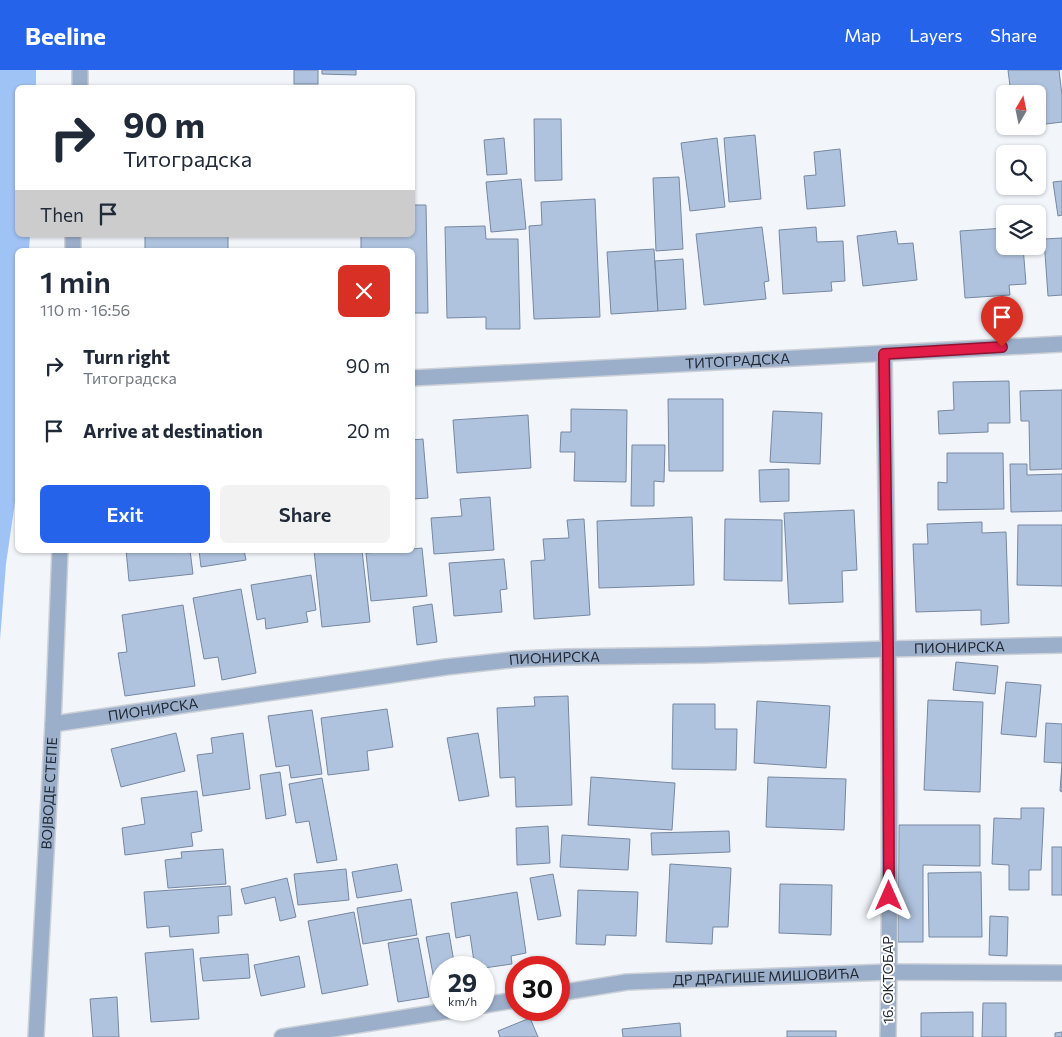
<!DOCTYPE html>
<meta charset="utf-8">
<style>
body{margin:0;font-family:Commissioner,sans-serif;background:#f2f2f3;color:#1f2937;height:100vh;display:flex;flex-direction:column;font-size:19px;white-space:nowrap}
*{box-sizing:border-box;margin:0}
p{font-size:16px;color:#747a83}
.icon{flex:none;width:28px;height:28px;fill:none;stroke:currentColor;stroke-width:2;stroke-linecap:round;stroke-linejoin:round}
.map{position:relative;flex:1;overflow:hidden}
.drawer{position:absolute;left:15px;top:178px;width:400px;height:305px;display:flex;flex-direction:column;background:#fff;border-radius:8px;box-shadow:0 1px 4px #0004}
.drawer>*{flex:none}
.hud{position:absolute;left:15px;top:15px;width:400px;height:152px;border-radius:8px;box-shadow:0 1px 4px #0004;background:#fff;color:#1f2937;overflow:hidden}
.needle{width:32px;rotate:9deg}
.fabs{position:absolute;left:996px;top:15px;display:grid;gap:10px}
.fabs a{display:grid;place-items:center;width:50px;height:50px;border-radius:8px;background:#fff;box-shadow:0 1px 4px #0004;font-size:25px}
.speed{position:absolute;left:430px;top:886px;display:flex;gap:10px;font-size:25px;font-weight:700;text-align:center}
.speed>*{display:grid;place-content:center;width:65px;height:65px;border-radius:50%;background:#fff;box-shadow:0 1px 4px #0004;line-height:1}
.speed small{font-size:12px;font-weight:400}
.speed .limit{border:8px solid #d22;background:#fff;color:#111}
.pin{position:absolute;display:grid;place-items:center;width:42px;height:42px;color:#fff;margin:-51px -21px;border-radius:50% 50% 50% 0;rotate:-45deg;box-shadow:0 0 5px #0007}
.pin .icon{rotate:45deg}
.me{position:absolute;width:55px;margin:-28px;rotate:0deg;stroke-linejoin:round;filter:drop-shadow(0 0 4px #0008)}
.turn{display:flex;align-items:center;gap:18px;height:105px;padding:0 25px;font-size:22px}
.turn .icon{width:65px;height:65px;stroke-width:2.5}
.turn b{display:block;font-size:35px;line-height:42px}
.then{display:flex;align-items:center;height:48px;padding:0 25px;background:#0003;gap:10px;font-size:19px}
.round{display:grid;place-items:center;flex:none;width:52px;height:52px;border-radius:8px;background:#f2f2f3}
.summary{display:flex;align-items:center;justify-content:space-between;height:85px;padding:0 25px}
h1{font-size:30px;font-weight:600;line-height:38px}
.primary-button{display:flex;gap:10px;margin-top:auto;padding:10px 25px}
.primary-button a{flex:1;height:58px;border-radius:8px;background:#2563eb;color:#fff;font-size:20px;font-weight:600;line-height:58px;text-align:center}
.primary-button a+a{background:#f2f2f3;color:#1f2937}
ul{padding:0;list-style:none}
li{display:flex;align-items:center;gap:15px;height:65px;padding:0 25px}
li div{flex:1}
li b{display:block;font-size:19px}
li em{font-style:normal}
header{display:flex;align-items:center;gap:30px;box-sizing:border-box;height:70px;padding:0 25px;background:#2563eb;color:#fff}
header strong{font-size:24px}
nav{display:flex;gap:28px;margin-inline-start:auto;font-size:18px}
.map>svg:first-child{display:block}
.forest{fill:#a0c3f5}
.building{fill:#b0c3de;stroke:#7687a1}
.lines{fill:none;stroke-linecap:round;stroke-linejoin:round}
.minor-casing{stroke:#ccd1d7;stroke-width:18}
.minor{stroke:#9baeca;stroke-width:15}
.route-casing{stroke:#92132f;stroke-width:12}
.route{stroke:#e11d48;stroke-width:9}
.labels{text-anchor:middle;stroke-width:4;stroke-linejoin:round;paint-order:stroke}
.street-label{font-size:14px;fill:#212933;stroke:#fff}
</style>
<header>
<strong>Beeline</strong>
<nav><a>Map</a><a>Layers</a><a>Share</a></nav>
</header>
<div class="map">
<svg width="1062" height="967" viewBox="0 0 1062 967">
<rect width="100%" height="100%" fill="#f2f6fb"/>
<polygon class="forest" points="0,0 36,0 36,17 18,18 18,165 30,165 29,180 18,180 18,411 6,494 0,570"/>
<g class="building">
<rect x="294" y="0" width="24" height="14"/>
<polygon points="322,0 356,0 356,5 322,4"/>
<polygon points="1008,0 1059,0 1062,25 1062,52 1038,55 1038,24 1011,24"/>
<polygon points="534,49 561,49 562,110 535,111"/>
<polygon points="755,65 761,129 729,132 724,68"/>
<polygon points="504,68 507,104 487,105 484,70"/>
<polygon points="717,68 725,137 690,141 681,73"/>
<polygon points="840,79 845,136 807,139 804,106 816,105 814,82"/>
<polygon points="1005,98 1005,116 1019,116 999,118 997,99"/>
<polygon points="679,107 683,179 656,181 653,108"/>
<polygon points="521,109 526,159 491,162 486,112"/>
<polygon points="1062,111 1062,145 1058,146 1053,112"/>
<polygon points="595,129 600,247 534,249 529,156 542,155 541,132"/>
<polygon points="412,135 426,135 428,243 412,243 412,180 361,180 361,165 412,165"/>
<polygon points="485,156 486,169 518,169 520,259 486,259 486,247 447,248 445,157"/>
<polygon points="762,157 769,211 764,212 766,229 704,235 696,164"/>
<polygon points="816,157 817,172 843,171 845,211 831,212 832,221 783,224 779,160"/>
<polygon points="1005,158 1005,176 1023,176 1026,214 1009,215 1010,225 965,228 960,161"/>
<polygon points="896,161 898,174 913,173 917,210 863,216 857,166"/>
<rect x="145" y="165" width="83" height="15"/>
<polygon points="1062,168 1062,225 1048,226 1044,169"/>
<polygon points="654,179 658,241 611,244 607,182"/>
<polygon points="683,189 686,239 658,241 655,191"/>
<polygon points="1009,311 1010,353 988,353 988,362 939,364 938,341 954,340 953,312"/>
<polygon points="1062,320 1062,399 1030,400 1029,351 1021,351 1020,321"/>
<polygon points="668,329 723,329 723,401 669,401"/>
<polygon points="571,339 627,340 626,412 574,411 575,382 560,382 561,362 571,362"/>
<polygon points="773,341 822,343 820,394 770,392"/>
<polygon points="528,345 531,398 457,403 453,350"/>
<polygon points="423,369 428,428 412,429 412,370"/>
<polygon points="632,375 665,375 664,412 654,411 654,436 631,436"/>
<polygon points="947,383 1003,383 1004,439 938,440 938,412 947,413"/>
<polygon points="1010,394 1027,394 1027,405 1062,404 1062,441 1011,442"/>
<polygon points="789,399 789,431 760,432 759,400"/>
<polygon points="490,427 494,480 434,484 431,448 462,446 460,429"/>
<polygon points="854,440 857,500 842,501 843,532 789,534 784,443"/>
<polygon points="692,447 694,515 599,518 597,451"/>
<polygon points="584,449 590,545 534,549 531,491 545,490 543,469 569,468 567,450"/>
<polygon points="725,449 782,450 782,511 724,510"/>
<polygon points="982,452 982,463 1006,462 1009,553 981,555 981,540 916,542 913,474 928,474 927,454"/>
<polygon points="1018,455 1062,455 1062,516 1017,515"/>
<polygon points="422,478 427,526 371,531 366,483 412,480 412,479"/>
<polygon points="126,480 190,480 193,504 129,511"/>
<polygon points="199,480 244,480 246,490 201,497"/>
<polygon points="314,480 362,480 370,552 322,557"/>
<polygon points="504,489 507,519 500,520 502,542 454,546 449,493"/>
<polygon points="311,505 316,540 306,542 308,552 266,559 265,548 257,550 251,515"/>
<polygon points="241,519 256,603 222,610 218,587 204,589 193,528"/>
<polygon points="432,534 437,572 417,575 413,537"/>
<polygon points="183,535 195,616 125,626 118,583 127,582 122,545"/>
<polygon points="956,592 998,596 995,624 953,620"/>
<polygon points="1006,612 1041,615 1036,667 1001,664"/>
<polygon points="568,626 572,735 516,737 515,707 500,708 497,638 535,636 534,627"/>
<polygon points="928,630 983,632 980,722 924,720"/>
<polygon points="757,631 830,636 826,698 754,693"/>
<polygon points="673,634 715,634 715,659 737,659 736,700 672,699"/>
<polygon points="387,639 393,677 367,681 369,700 328,705 321,648"/>
<polygon points="312,640 322,704 291,708 289,695 276,697 268,646"/>
<polygon points="1046,653 1062,654 1062,722 1060,721 1062,693 1044,692"/>
<polygon points="176,663 185,701 121,717 111,679"/>
<polygon points="243,663 250,719 203,726 197,685 213,683 211,668"/>
<polygon points="478,663 489,726 459,731 447,668"/>
<polygon points="280,702 286,745 266,749 260,705"/>
<polygon points="591,707 675,713 672,760 588,755"/>
<polygon points="768,707 846,709 844,760 766,757"/>
<polygon points="322,708 337,790 317,793 309,751 296,753 289,714"/>
<polygon points="197,721 202,761 191,763 193,776 125,785 122,758 145,754 141,728"/>
<polygon points="1021,738 1044,738 1041,800 1029,800 1029,820 1009,820 1009,795 992,794 994,748 1021,749"/>
<polygon points="899,755 980,755 980,796 923,795 923,872 898,872"/>
<polygon points="548,756 550,793 517,795 516,758"/>
<polygon points="729,761 730,782 652,785 651,763"/>
<polygon points="562,765 630,769 628,800 560,797"/>
<rect x="1052" y="777" width="10" height="48"/>
<polygon points="223,779 226,814 168,818 165,790 182,788 181,782"/>
<polygon points="397,794 402,821 357,828 352,802"/>
<polygon points="670,794 731,798 728,857 713,857 712,874 666,872"/>
<polygon points="346,799 349,830 298,835 294,804"/>
<polygon points="981,802 982,867 929,867 928,803"/>
<polygon points="553,804 561,846 538,850 530,808"/>
<polygon points="287,808 296,847 280,851 275,827 245,834 241,819"/>
<polygon points="780,814 832,815 831,865 779,863"/>
<polygon points="230,816 232,845 218,846 219,863 170,867 169,856 147,858 144,822"/>
<polygon points="578,820 638,822 636,866 606,865 605,875 576,874"/>
<polygon points="517,822 526,883 511,886 512,894 484,898 475,898 470,865 456,868 451,833"/>
<polygon points="411,829 417,865 363,874 357,838"/>
<polygon points="354,842 368,915 322,924 308,851"/>
<polygon points="990,846 1008,847 1007,886 989,885"/>
<polygon points="449,863 455,898 441,898 441,914 435,915 426,867"/>
<polygon points="418,868 429,927 398,932 388,873"/>
<polygon points="193,879 199,949 151,952 145,883"/>
<polygon points="248,884 250,908 203,911 200,888"/>
<polygon points="299,886 305,917 261,926 254,895"/>
<polygon points="117,927 119,967 93,967 90,929"/>
<polygon points="983,933 1006,933 1006,967 982,967"/>
<polygon points="973,942 973,967 921,967 921,943"/>
<polygon points="530,948 538,967 500,967 498,961"/>
<polygon points="680,953 681,967 623,967 622,959"/>
<rect x="787" y="961" width="49" height="6"/>
<polygon points="1062,962 1062,967 1055,967 1055,963"/>
</g>
<g class="lines">
<g class="minor-casing">
<g id="minor">
<polyline points="80,18 80,0"/>
<polyline points="73,180 73,165"/>
<path d="M884,284C887,511 892,739 888,967"/>
<path id="s1" d="M412,308L1062,274"/>
<path id="s2" d="M53,654L446,597L519,589L567,587L705,585L888,579L1062,575"/>
<path id="s3" d="M559,923L627,912L889,902L1062,903"/>
<polyline points="484,935 516,930"/>
<path id="s4" d="M36,967L53,654L60,480"/>
<polyline points="282,967 453,940"/>
</g>
</g>
<use href="#minor" class="minor"/>
</g>
<g class="lines">
<g class="route-casing">
<polyline id="route" points="889,826 888,578 884,284 1002,277"/>
</g>
<use href="#route" class="route"/>
</g>
<g class="labels">
<g class="street-label">
<text dy="5" stroke="none"><textPath href="#s1" startOffset="326">ТИТОГРАДСКА</textPath></text>
<text dy="5" stroke="none"><textPath href="#s2" startOffset="911">ПИОНИРСКА</textPath></text>
<text dy="5" stroke="none"><textPath href="#s2" startOffset="506">ПИОНИРСКА</textPath></text>
<text dy="5" stroke="none"><textPath href="#s2" startOffset="101">ПИОНИРСКА</textPath></text>
<text dy="5" stroke="none"><textPath href="#s4" startOffset="244">ВОЈВОДЕ СТЕПЕ</textPath></text>
<text dy="5" stroke="none"><textPath href="#s3" startOffset="208">ДР ДРАГИШЕ МИШОВИЋА</textPath></text>
<text transform="translate(888 910) rotate(-90)" y="5">16. ОКТОБАР</text>
</g>
</g>
</svg>
<div class="fabs">
<a><svg class="needle" viewBox="-14 -14 28 28"><path d="M0-13l5 13h-10z" fill="#e53935"/><path d="M0 13l5-13h-10z" fill="#747a83"/></svg></a>
<a><svg class="icon" aria-label="search" viewBox="0 0 24 24"><circle cx="10" cy="10" r="6"/><path d="M15 15l6 6"/></svg></a>
<a><svg class="icon" aria-label="layers" viewBox="0 0 24 24"><path d="M12 4l9 5-9 5-9-5zM3 14l9 5 9-5"/></svg></a>
</div>
<div class="speed"><div>29<small>km/h</small></div><div class="limit">30</div></div>
<div class="pin" style="left:1002px;top:277px;background:#d93025"><svg class="icon" aria-label="arrive" viewBox="0 0 24 24"><path d="M6 21V4h12l-3 4 3 4H6"/></svg></div>
<svg class="me" style="left:889px;top:826px" viewBox="-20 -20 40 40"><path d="M0-17L14 15 0 8-14 15z" fill="#e11d48" stroke="#fff" stroke-width="4"/></svg>
<div class="hud">
<div class="turn"><svg class="icon" aria-label="right" viewBox="0 0 24 24"><path d="M7 20v-9h11M14 6l5 5-5 5"/></svg><div><b>90 m</b>Титоградска</div></div>
<div class="then">Then<svg class="icon" aria-label="arrive" viewBox="0 0 24 24"><path d="M6 21V4h12l-3 4 3 4H6"/></svg></div>
</div>
<section class="drawer">
<div class="summary"><div><h1>1 min</h1><p>110 m · 16:56</p></div><a class="round" style="background:#d93025;color:#fff"><svg class="icon" aria-label="close" viewBox="0 0 24 24"><path d="M6 6l12 12M18 6L6 18"/></svg></a></div>
<ul>
<li><svg class="icon" aria-label="right" viewBox="0 0 24 24"><path d="M7 20v-9h11M14 6l5 5-5 5"/></svg><div><b>Turn right</b><p>Титоградска</p></div><em>90 m</em></li>
<li><svg class="icon" aria-label="arrive" viewBox="0 0 24 24"><path d="M6 21V4h12l-3 4 3 4H6"/></svg><div><b>Arrive at destination</b></div><em>20 m</em></li>
</ul>
<div class="primary-button"><a>Exit</a><a>Share</a></div>
</section>
</div>
